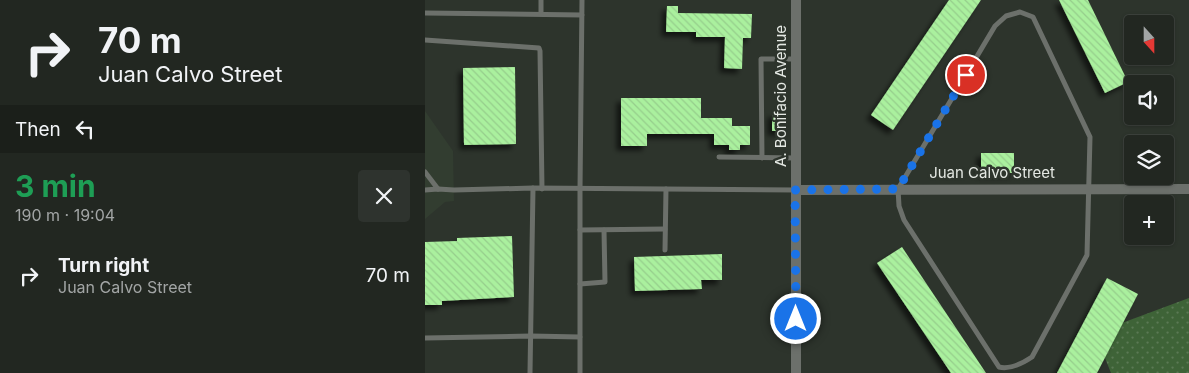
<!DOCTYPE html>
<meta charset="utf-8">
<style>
body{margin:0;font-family:Inter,sans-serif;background:#2e332e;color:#f1f3f6;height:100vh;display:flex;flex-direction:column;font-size:19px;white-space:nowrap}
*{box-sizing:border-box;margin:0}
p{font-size:16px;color:#a2a5a5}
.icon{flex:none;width:28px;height:28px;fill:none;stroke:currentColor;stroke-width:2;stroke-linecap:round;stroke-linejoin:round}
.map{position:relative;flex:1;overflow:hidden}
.details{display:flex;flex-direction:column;background:#222721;width:425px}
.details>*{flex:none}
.banner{background:#222721;color:#f1f3f6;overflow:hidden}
.needle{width:32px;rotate:159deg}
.buttons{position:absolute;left:699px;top:15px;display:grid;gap:10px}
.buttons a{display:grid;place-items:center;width:50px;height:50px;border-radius:5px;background:#222721;box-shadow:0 1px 4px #0004,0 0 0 1px #3f443f;font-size:25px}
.pin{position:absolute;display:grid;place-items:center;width:42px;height:42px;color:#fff;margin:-21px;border:2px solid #fff;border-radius:50%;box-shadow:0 1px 5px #0007}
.me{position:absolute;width:55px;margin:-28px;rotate:0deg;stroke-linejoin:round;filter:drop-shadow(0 0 4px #0008)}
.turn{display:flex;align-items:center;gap:18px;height:105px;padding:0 15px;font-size:22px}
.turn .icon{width:65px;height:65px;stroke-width:2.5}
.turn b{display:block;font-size:35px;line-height:42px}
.then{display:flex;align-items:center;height:48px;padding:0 15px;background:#0003;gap:10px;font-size:19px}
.round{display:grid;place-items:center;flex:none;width:52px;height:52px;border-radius:5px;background:#2e332e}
.overview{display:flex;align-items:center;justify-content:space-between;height:85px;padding:0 15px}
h1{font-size:30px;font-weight:700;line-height:38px;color:#1e9e55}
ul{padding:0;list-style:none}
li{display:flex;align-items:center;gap:15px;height:75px;padding:0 15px}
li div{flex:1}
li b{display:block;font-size:19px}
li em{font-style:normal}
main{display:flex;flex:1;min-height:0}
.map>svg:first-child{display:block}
.built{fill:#323d30}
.grass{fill:url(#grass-dots)}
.building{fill:url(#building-back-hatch);filter:url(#shadow)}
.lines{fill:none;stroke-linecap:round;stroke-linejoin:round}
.service{stroke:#6c706b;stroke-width:5}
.minor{stroke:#6c706b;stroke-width:10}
.route{stroke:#1a73e8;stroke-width:9;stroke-dasharray:0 16.2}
.labels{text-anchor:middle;stroke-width:5;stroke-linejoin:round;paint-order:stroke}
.street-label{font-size:15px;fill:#e4e8e3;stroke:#2d342c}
</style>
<main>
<section class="details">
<div class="banner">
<div class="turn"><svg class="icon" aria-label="right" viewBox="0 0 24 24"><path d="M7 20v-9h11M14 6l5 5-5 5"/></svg><div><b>70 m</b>Juan Calvo Street</div></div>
<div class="then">Then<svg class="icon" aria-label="left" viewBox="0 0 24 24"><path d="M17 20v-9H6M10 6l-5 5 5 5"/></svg></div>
</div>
<div class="overview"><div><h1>3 min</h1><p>190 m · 19:04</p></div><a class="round"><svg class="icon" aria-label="close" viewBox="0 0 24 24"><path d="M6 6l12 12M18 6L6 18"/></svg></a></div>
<ul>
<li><svg class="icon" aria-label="right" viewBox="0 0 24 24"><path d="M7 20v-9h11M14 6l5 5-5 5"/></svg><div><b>Turn right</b><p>Juan Calvo Street</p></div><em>70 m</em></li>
</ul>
</section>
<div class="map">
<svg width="764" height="373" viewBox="0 0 764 373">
<defs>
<pattern id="grass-dots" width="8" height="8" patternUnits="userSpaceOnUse" patternTransform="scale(1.25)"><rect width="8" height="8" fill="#3e6337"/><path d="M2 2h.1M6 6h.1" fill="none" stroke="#5a7954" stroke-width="1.8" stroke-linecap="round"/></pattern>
<pattern id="building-back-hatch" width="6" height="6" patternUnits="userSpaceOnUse" patternTransform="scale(1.25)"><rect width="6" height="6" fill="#aaf09e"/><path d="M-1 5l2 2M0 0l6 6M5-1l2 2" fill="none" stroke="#96ce8c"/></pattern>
<filter id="shadow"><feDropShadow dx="-4.5" dy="4.5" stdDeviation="2.5" flood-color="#0009"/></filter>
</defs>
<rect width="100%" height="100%" fill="#2d342c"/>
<polygon class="built" points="0,111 28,151 29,201 20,202 0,219"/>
<polygon class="grass" points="764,298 764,373 686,373 670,333"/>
<g class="building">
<polygon points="524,0 556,0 468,130 446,115"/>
<polygon points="634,0 663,0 703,82 680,93"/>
<polygon points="242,6 253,6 253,13 327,14 326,38 318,38 317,69 299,68 300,37 271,37 271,32 241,32"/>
<polygon points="90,67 91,144 39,145 38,68"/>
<polygon points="196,98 276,98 276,118 307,118 307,126 325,126 325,145 315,145 315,150 304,150 304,145 289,145 289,134 222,134 222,146 196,146"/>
<rect x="347" y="113" width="14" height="18"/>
<rect x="556" y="153" width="33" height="20"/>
<polygon points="87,236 89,297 17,301 17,305 0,305 0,242 32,241 32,238"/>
<polygon points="477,247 561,373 526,373 452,263"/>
<polygon points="297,254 297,280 276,280 277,289 210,291 209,257"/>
<polygon points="682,278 713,294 672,373 632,373"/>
</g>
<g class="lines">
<g class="service">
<path d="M595,12L608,17L665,137L662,255L607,357C598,363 586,370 574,367L479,220L474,206L473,189L570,26L581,16Z"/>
<polyline points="0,13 157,15"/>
<polyline points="116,14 116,0"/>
<polyline points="0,40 114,48 115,51 117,189"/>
<polyline points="294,157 371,158"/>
<polyline points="337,158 336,59 371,59"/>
<polyline points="0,172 13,189"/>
<polyline points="0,190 13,189 29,190 108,188 371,190"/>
<polyline points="155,230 240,229"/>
<polyline points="240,250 241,189"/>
<polyline points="155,284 180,282 179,230"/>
<polyline points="0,338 106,336 155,337"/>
<polyline points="105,373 108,188"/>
<polyline points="155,373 155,189 157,0"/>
</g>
<g class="minor">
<polyline points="371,0 371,373"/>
<polyline points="371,190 764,189"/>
</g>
</g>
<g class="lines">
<polyline class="route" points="371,319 370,190 473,189 541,75"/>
</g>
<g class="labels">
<g class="street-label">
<text transform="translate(356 96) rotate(-90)" y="5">A. Bonifacio Avenue</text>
<text x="567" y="178">Juan Calvo Street</text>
</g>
</g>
</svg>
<div class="buttons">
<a><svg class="needle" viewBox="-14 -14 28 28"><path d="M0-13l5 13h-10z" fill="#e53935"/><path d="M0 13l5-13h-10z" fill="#a2a5a5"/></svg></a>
<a><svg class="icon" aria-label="sound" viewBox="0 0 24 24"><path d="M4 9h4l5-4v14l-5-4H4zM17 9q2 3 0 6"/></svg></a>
<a><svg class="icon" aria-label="layers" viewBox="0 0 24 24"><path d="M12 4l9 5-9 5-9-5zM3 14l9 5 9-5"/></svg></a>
<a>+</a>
</div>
<div class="pin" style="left:541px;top:75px;background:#d93025"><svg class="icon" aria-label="arrive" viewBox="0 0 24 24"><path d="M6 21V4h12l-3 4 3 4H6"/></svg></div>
<svg class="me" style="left:371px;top:319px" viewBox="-20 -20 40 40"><circle r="17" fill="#1a73e8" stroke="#fff" stroke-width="3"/><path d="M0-11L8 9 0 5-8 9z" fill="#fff"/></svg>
</div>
</main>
